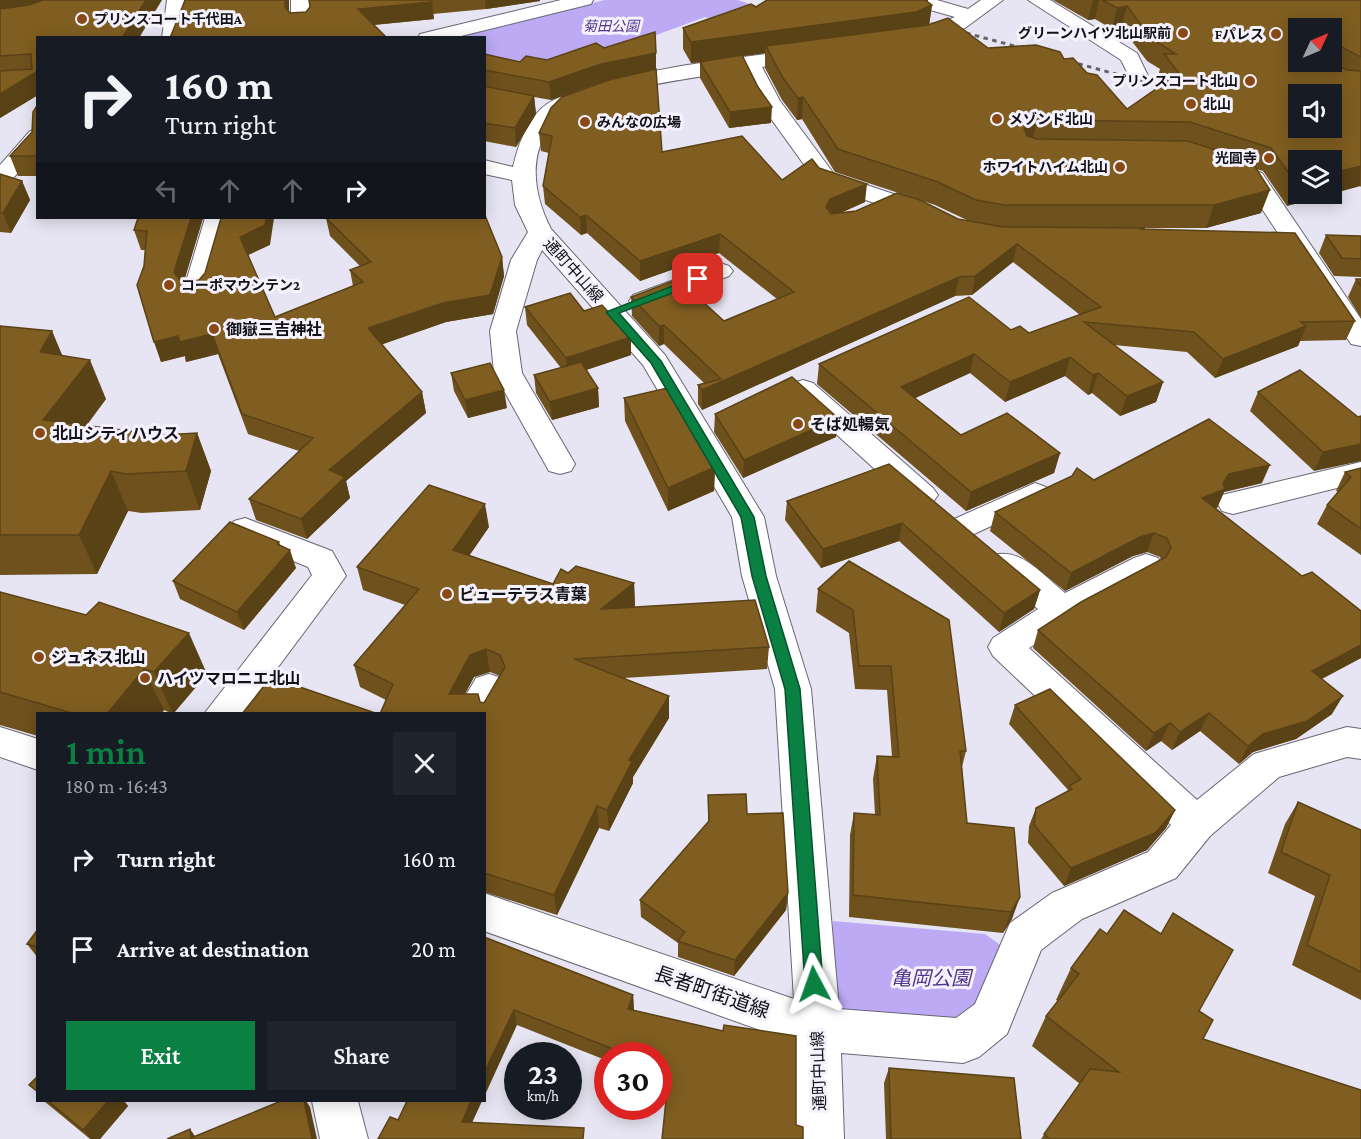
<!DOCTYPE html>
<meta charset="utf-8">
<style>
body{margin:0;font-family:"Crimson Pro","Noto Sans JP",serif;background:#20242c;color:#f1f3f6;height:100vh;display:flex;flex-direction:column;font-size:22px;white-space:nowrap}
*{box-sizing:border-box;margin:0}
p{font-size:20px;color:#9ea1a6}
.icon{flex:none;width:33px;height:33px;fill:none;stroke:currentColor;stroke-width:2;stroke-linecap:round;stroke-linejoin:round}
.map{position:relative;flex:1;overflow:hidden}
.panel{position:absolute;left:36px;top:712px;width:450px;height:390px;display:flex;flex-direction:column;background:#171b24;border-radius:0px;box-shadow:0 3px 15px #0003}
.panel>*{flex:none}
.top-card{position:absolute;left:36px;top:36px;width:450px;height:183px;border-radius:0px;box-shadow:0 3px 15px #0003;background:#171b24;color:#f1f3f6;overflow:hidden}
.needle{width:39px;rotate:46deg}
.controls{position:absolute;left:1288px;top:18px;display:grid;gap:12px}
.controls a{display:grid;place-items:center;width:54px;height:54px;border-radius:0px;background:#171b24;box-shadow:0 3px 15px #0003;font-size:30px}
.speed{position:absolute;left:504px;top:1042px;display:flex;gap:12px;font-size:30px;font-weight:700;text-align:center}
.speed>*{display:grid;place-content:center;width:78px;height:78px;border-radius:50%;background:#171b24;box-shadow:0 3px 15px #0003;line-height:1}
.speed small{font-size:15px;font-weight:400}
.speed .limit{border:9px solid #d22;background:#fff;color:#111}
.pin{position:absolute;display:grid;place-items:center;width:51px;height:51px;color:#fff;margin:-26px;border-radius:12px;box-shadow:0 3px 9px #0006}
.me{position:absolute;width:66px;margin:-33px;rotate:356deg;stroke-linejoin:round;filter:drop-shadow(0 0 4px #0008)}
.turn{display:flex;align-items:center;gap:21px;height:126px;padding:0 30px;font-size:27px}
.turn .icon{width:78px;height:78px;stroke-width:2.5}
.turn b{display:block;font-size:42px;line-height:51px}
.lanes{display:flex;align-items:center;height:57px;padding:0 30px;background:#0003;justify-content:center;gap:30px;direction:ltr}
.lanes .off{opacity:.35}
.round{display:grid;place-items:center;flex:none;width:63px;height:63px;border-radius:0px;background:#20242c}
.head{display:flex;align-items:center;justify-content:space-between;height:102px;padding:0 30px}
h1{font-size:36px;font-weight:600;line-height:45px;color:#0b8043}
.primary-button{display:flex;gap:12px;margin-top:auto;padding:12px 30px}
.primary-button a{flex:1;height:69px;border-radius:0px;background:#0b8043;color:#fff;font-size:24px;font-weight:600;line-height:69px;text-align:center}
.primary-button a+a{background:#20242c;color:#f1f3f6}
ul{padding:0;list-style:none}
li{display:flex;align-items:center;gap:18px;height:90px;padding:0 30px}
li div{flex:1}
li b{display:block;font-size:22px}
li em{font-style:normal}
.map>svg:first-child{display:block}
.green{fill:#bcaaf5}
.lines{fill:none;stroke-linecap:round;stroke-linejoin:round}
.minor-casing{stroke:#696673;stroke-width:2}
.minor{fill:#fff;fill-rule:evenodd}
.rail{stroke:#64626b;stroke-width:3;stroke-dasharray:4.5 4.5;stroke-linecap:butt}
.wall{fill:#6e511c;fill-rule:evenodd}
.shaded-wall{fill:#5a4217}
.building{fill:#805e21;stroke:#5a4217;stroke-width:1.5;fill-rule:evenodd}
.route{fill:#0b8043;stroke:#07532c;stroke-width:1.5}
.poi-dot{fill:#8a4914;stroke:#f5f2fe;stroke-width:2}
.labels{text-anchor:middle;stroke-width:6;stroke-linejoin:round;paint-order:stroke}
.far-poi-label{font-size:14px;font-weight:bold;fill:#121116;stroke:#f5f2fe;text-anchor:start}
.far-park-label{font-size:14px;font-style:italic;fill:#52358d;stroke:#f5f2fe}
.street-label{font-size:16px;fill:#121116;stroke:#f5f2fe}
.poi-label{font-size:16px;font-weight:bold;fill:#121116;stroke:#f5f2fe;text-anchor:start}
.near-park-label{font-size:20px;font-style:italic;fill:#52358d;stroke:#f5f2fe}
.near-street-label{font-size:20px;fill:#121116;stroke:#f5f2fe}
</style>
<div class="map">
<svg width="1361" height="1139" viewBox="0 0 1361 1139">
<rect width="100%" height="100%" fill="#e7e5f3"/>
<g class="green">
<polygon points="605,0 738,0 768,10 725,24 705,17 632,44 600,50 567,52 541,64 485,59 484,38 446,38"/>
<polygon points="833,921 985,934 1006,949 983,1011 958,1030 829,1017"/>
</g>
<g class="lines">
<g class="minor-casing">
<g id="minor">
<polygon points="167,0 186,0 183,4 182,38 162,38"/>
<polygon points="291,0 309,0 311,24 308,28 294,28 291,24"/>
<polygon points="561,0 593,0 591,4 453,38 418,38 420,34"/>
<polygon points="907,0 937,0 968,9 981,0 1003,0 965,28 915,47 905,41 908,37 955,17 909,4"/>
<polygon points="1028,0 1050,0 1137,53 1148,76 1145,80 1131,80 1121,60"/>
<path d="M810,48L817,50L820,54L817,58L762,67L780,101L834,174L935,208L939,213L935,218L927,220L919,218L818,184L759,102L743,70C705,76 587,91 561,115C526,147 532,192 551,229L665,355L764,517L776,576L811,689L839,1009L956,1018L975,1004L1010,923L1052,893L1148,852L1171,825L993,656L988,647L993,638L1038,609L994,571L990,563L994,555C1021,547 1045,577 1065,593L1134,558L1146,554L1158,558L1162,566L1158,574L1074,619L1029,648L1197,800L1254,754L1347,727L1361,729V759L1347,757L1279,777L1210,836L1176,878L1082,919L1041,950L1007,1034L979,1057L963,1063L841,1053L844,1139H796V1043L484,931V893L794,999L775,689L742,576L732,517L643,365L542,250L537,260L516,331L522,373L575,464L571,471L560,474L549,471L494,373L490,331L511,260L528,232L515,205L512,180L484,174V160L513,167C518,145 528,117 547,104C557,97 570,94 581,91C654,65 734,59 810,48Z"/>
<polygon points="38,130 38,150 8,184 0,186 0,165 30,131"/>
<polygon points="1233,164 1262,173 1361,319 1361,346 1351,344 1245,183 1225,176 1222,171 1225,166"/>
<polygon points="205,218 229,218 209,292 205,298 196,300 187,298 183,292"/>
<polygon points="720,263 729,266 733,271 729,276 642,309 633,307 629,301 633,295"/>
<polygon points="803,380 813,383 933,488 938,495 933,502 922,506 911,502 793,395 789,389 793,383"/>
<polygon points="1361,462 1361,482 1233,514 1222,511 1217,503 1222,495"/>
<polygon points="1035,483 1046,487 1051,494 1046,501 963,539 952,536 947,528 952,520"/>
<polygon points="245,518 332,551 346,576 243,714 204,714 312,575 308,567 234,537 229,529 234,521"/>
<polygon points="489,674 502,678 507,688 486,724 484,714 455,714 476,678"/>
<polygon points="0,727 38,739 38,770 0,757"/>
<polygon points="312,1101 358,1101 368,1139 320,1139"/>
</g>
</g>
<use href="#minor" class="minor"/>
<g class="rail">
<polyline points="914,19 1033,51"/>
<polyline points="1061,59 1174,90"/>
</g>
</g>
<g class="wall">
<polygon points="0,0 38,38 38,95 0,118"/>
<polygon points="309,0 540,0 540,1 486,9 433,14 434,19 374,25 170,38 289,12 290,13 306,12 310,7"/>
<path d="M1053,0H1361V187L1360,186L1287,206L1263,171L1256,169L1261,213L1206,228H1145V229L1355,321L1346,340L1300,341L1298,346L1215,378L1187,352L1114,345L1163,382L1156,402L1120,416L1092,393L1088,395L1065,376L1005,402L970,373L915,398L961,435L1060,453L1054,473L966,511L817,384L819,364L1011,330L1029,333L1080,315L1013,262L972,295L955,296L702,410L698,404V385L704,383L664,344L659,346L632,316L631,297L724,321L777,299L719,253L640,281L587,233L581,235L545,204L543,186L549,153L541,151L539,133L607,81L551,100L534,97L536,114L516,147L484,141V54L520,62L547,60L604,48L655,32L656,69L662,152L782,180L819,168L865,202L841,213L958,219L969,221L935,205L835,172L802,119L797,120L782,100L765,68V53L743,56L771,123L729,128L700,78V62H704L691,63L683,49V28L756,7L928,2L932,5L929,25L988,48L1064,59L1087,73L1127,109L1164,83L1158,76L1160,69L1147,61L1121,27L1112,29L1095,19L1088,20ZM1299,28H1332V62H1299Z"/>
<polygon points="38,104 38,176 18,176 10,156 32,132"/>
<polygon points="0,174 22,181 30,200 11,233 0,232"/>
<polygon points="138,218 203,218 184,281 189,282 199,280 205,273 270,245 248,255 275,317 353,286 350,270 360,266 330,236 326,218 502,257 504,276 493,314 446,322 382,344 422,392 426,413 346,481 350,498 307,539 256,520 249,499 299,451 248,434 218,354 186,362 185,356 161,362 144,266 145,250 141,250 134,230"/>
<polygon points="1326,235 1361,236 1361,277 1334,276 1319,253"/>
<polygon points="1356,279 1361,279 1361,318 1348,297"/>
<polygon points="525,307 584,311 631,355 586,370 598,388 599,407 552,420 536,393 534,375 561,368 527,325"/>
<polygon points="0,326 52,331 62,356 106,399 86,425 161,435 197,433 211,471 200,510 142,513 128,511 97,574 0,575"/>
<polygon points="451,373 507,408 468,418 454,391"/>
<polygon points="1258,392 1358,417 1314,471 1250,411"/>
<polygon points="624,398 715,467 714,491 668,511 625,421"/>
<polygon points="715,414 838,418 836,437 743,478 714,432"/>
<polygon points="889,464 1040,590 1034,609 999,632 899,541 821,568 785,520 787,501"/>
<polygon points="1361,468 1361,555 1317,524 1327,505 1338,492 1336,491 1345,472"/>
<polygon points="1072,476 1094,480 1262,483 1224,492 1217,508 1216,508 1361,658 1322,679 1332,714 1296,739 1253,752 1239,764 1200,731 1172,750 1161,741 1146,751 1033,648 1038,630 1161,560 1160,557 1147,552 1133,556 1065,591 990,531 995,512"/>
<path d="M489,527L469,556L553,584L568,573L634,583L635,606L634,607L769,647L767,669L624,678L669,696V718L633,777V783L609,831L599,828L557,915L484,892V714L386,700L360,687L354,665L405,605L363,590L357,567ZM490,672L500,676L484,703L480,702L465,694L474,677Z"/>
<polygon points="280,546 296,568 244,630 180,599 173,581"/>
<polygon points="849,561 966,751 962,767 967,823 1014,828 1012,919 1003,933 849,917 850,835 854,813 875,815 873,779 877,756 892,757 887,690 855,689 849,633 816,612 818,589"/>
<polygon points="0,592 207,674 173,714 164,710 161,714 38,714 38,736 0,725"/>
<polygon points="1015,705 1175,810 1166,828 1147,850 1064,886 1028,843 1029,826 1036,808 1067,792 1068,790 1009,724"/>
<polygon points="708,795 747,814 788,893 786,910 734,976 678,957 678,943 641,917 640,900 708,822"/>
<polygon points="1298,802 1361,830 1361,1000 1292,965 1315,896 1268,873 1285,824"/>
<polygon points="38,929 38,958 27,944"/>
<polygon points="484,937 633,995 634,1011 723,1031 796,1036 668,1086 658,1083 658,1056 608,1056 608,1061 517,1025"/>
<polygon points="1071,968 1199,1011 1203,1039 1361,1139 1041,1139 1080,1084 1032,1046 1046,1016 1058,1001 1056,1000"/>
<polygon points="889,1068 1021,1139 886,1139 884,1083"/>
<polygon points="44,1101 124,1101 128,1106 100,1139 90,1139"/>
</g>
<g class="shaded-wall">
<polygon points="0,0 51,0 0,12"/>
<polygon points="146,0 162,0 139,38 122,38"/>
<polygon points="285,0 289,0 289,24 285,7"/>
<polygon points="485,0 540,0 540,1 486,9"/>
<polygon points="919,0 928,0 927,7 932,5 929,26 766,46 765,53 691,63 691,42"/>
<polygon points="1093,0 1099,0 1095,19 1088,20"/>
<polygon points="432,2 434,19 361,26 358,9"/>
<polygon points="1127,6 1121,27 1112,29 1117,8"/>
<polygon points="656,53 656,70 602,82 551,100 549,82 601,64"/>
<polygon points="38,71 38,95 0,118 0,94"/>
<polygon points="534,96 536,114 516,147 515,128"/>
<polygon points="803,97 802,119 797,120 798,98"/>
<polygon points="772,107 771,123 729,128 730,112"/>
<polygon points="1037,120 1032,143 1023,145 1024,128 1028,122"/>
<polygon points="1361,166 1360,186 1287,206 1296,183 1299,182 1299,194 1332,194 1332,173"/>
<polygon points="22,181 30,200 11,233 3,213"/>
<polygon points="867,184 865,202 828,218 826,207 830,199"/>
<polygon points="1270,190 1261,213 1206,228 1214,205"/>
<polygon points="586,215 587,233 581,235 580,217"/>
<polygon points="191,218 203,218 181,291 174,272"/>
<polygon points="266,218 274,218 270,245 246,256 240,237"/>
<polygon points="720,234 719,253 640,281 640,261"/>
<polygon points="1017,244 1013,262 972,295 975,276"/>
<polygon points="502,257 504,276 493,314 446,322 372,348 368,328 443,303"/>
<polygon points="959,277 955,296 702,410 702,390"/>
<polygon points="664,325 664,344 659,346 659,326"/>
<polygon points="1306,326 1298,346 1215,378 1223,359"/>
<polygon points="52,331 68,369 40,352"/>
<polygon points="212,334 218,354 186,362 185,356 161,362 154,342 178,336"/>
<polygon points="631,337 631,355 568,376 566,358"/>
<polygon points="974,354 970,373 898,406 901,387"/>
<polygon points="1070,357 1065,376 1005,402 1010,382"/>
<polygon points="90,360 106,399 62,459 43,420"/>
<polygon points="1098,373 1092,393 1088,395 1093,375"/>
<polygon points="1163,382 1156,402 1120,416 1127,396"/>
<polygon points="598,388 599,407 552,420 550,402"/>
<polygon points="504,390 507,408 468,418 465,400"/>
<polygon points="422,392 426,413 346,481 350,498 307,539 301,519 329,470"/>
<polygon points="838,418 836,437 743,478 744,460"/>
<polygon points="197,433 211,471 200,510 186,471"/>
<polygon points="1361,444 1361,461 1314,471 1323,452"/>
<polygon points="1060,453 1054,473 966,511 971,492"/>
<polygon points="1270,465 1262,483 1224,492 1217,508 1195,516 1202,498 1223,483 1229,474"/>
<polygon points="715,467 714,491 668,511 668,488"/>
<polygon points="111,471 128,511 97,574 79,535"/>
<polygon points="485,504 489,527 457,573 453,550"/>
<polygon points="902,523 899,541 821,568 823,549"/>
<polygon points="1154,533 1147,552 1133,556 1065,591 1071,573 1140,537"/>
<polygon points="279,542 284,557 290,550 296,568 244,630 237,612 277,544"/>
<polygon points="634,583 635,606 603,631 601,609"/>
<polygon points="1040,590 1034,609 999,632 1004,613"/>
<polygon points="189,633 207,674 173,714 154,672"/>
<polygon points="1361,645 1361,658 1302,689 1312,671"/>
<polygon points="486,649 490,672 474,677 454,714 449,694 470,655"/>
<polygon points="144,669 164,710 161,714 107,714"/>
<polygon points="669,696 669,718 633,777 633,783 609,831 607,810 629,760"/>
<polygon points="1343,696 1332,714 1296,739 1253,752 1239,764 1248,746 1263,734"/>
<polygon points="1209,713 1200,731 1172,750 1180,732"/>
<polygon points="1170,723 1161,741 1146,751 1154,733"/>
<polygon points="597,806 599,828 557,915 554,895"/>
<polygon points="1175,810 1166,828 1147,850 1064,886 1071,868"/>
<polygon points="788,893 786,910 734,976 735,960"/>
<polygon points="1020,897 1012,919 1003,933 1011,912"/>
<polygon points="633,995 634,1011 628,1009"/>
<polygon points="514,1010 517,1025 484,1097 484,1073"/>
<polygon points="108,1101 124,1101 128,1106 100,1139 91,1139 83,1130"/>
<polygon points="304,1101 306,1101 310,1107 317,1139 312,1139"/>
<polygon points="471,1101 482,1101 466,1136 462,1122"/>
<polygon points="190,1129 197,1139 191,1138"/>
</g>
<g class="building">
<polygon points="43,0 146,0 122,38 38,38 38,71 0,94 0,71 32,69 31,54 0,56 0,9 29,5"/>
<polygon points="185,0 285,0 285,7 290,13 306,12 310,7 309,0 429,0 432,2 358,9 387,38 170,38 176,23 179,21 180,13"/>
<polygon points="767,0 925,0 932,5 916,12 691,42 683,28 751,4 756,7"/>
<path d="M1102,0H1361V57L1332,42V28H1299V39L1297,40L1299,43V62H1330L1347,70L1361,71V166L1332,173V160H1299V182L1296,183L1271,148L1190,122L1037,120L1028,122L1024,128L1027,136L1037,139L1188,141L1252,162L1270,190L1214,205H1004L976,200L938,182L838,149L803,97L798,98L783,78L766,46L928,25L948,18L988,48L1036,45L1060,52L1064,59L1073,58L1087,73L1097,75L1127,109L1179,73L1164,54H1176L1152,39L1127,6L1117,8ZM1299,94H1332V128H1299Z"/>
<polygon points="655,32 656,53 601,64 549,82 484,70 484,54 520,62 526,56 547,60 596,43 604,48"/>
<polygon points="742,55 758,87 772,107 730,112 700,62"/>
<polygon points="656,69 662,152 742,136 782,180 812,159 819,168 867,184 830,199 826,207 831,214 856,211 897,193 920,200 958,219 1003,227 1145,228 1140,229 1295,233 1355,321 1301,322 1306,326 1223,359 1194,332 1084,322 1163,382 1127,396 1098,373 1093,375 1070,357 1010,382 974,354 901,387 961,435 1007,413 1060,453 971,492 819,364 969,297 1011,330 1020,326 1029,333 1101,307 1017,244 975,276 959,277 702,390 698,385 721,379 664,325 659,326 631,297 678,279 724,321 794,292 720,234 640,261 586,215 580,217 543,186 552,136 539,133 551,108 562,97 609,80"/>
<polygon points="484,86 534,96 515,128 484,123"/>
<polygon points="38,104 38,156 10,156 32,132 33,112"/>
<polygon points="0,174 22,181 3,213 0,213"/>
<polygon points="484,213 502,257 490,295 443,303 368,328 422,392 329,470 345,477 301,519 249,499 313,438 242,414 212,334 180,342 178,336 154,342 137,285 144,266 147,231 134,230 138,218 191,218 174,272 179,279 189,282 199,280 205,273 221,218 266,218 265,225 240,237 275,317 363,282 350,270 371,262 326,218 484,218"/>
<polygon points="1326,235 1361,236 1361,259 1342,258"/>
<polygon points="1356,279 1361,279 1361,286"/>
<polygon points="570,293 584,311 602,305 631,337 566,358 525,307"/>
<polygon points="0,326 52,331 40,352 90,360 43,420 161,435 197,433 186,471 126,474 111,471 79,535 0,535"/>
<polygon points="581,362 598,388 550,402 534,375"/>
<polygon points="490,363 504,390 465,400 451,373"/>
<polygon points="1300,370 1358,417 1361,416 1361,444 1323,452 1258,392"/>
<polygon points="792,377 838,418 744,460 715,414"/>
<polygon points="667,388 715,467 668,488 624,398"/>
<polygon points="1209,419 1270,465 1229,474 1223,483 1225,489 1202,498 1302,576 1312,572 1361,611 1361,645 1312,671 1343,696 1307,721 1263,734 1248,746 1209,713 1180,732 1170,723 1154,733 1038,630 1081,602 1166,557 1171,548 1167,538 1154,533 1140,537 1071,573 995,512 1072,476 1077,468 1094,480"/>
<polygon points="889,464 1040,590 1004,613 902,523 823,549 787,501"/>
<polygon points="1361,468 1361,529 1327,505 1351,477 1345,472"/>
<path d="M429,485L485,504L453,550L553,584L561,569L568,573L576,566L634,583L601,609L755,600L769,647L574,659L669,696L629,760L632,762L607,810L597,806L554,895L484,873V714H380L393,684L354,665L419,589L357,567ZM486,649L500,655L505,667L484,703L480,702L478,694H449L470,655Z"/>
<polygon points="230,522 279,542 277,544 290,550 237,612 173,581"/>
<polygon points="849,561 949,620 966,751 960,751 967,823 1014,828 1020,897 1011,912 853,895 854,813 880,815 877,756 899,757 891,666 859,666 853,610 818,589"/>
<polygon points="0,592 86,615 99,602 189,633 154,672 144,669 107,714 75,714 0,692"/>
<polygon points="271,677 378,714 242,714"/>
<polygon points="1050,689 1175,810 1155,833 1071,868 1034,825 1036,808 1072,789 1069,786 1081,779 1015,705"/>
<polygon points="746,794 747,814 783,813 788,893 735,960 678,941 685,932 640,900 709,821 708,795"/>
<polygon points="1298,802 1361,830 1361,972 1307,945 1330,875 1281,852"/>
<polygon points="1124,910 1161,934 1173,913 1233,950 1199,1011 1213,1020 1203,1039 1361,1090 1361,1139 1050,1139 1044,1134 1090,1069 1119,1072 1046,1016 1079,974 1071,968 1100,929 1107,934"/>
<polygon points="38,929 38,947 27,944"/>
<polygon points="484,937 633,995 628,1009 723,1031 724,1025 796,1036 796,1125 803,1127 803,1139 662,1139 669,1071 658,1068 658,1056 631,1056 514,1010 484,1073"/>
<polygon points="889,1068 1014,1078 1021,1139 891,1139"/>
<polygon points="38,1076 38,1092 29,1085"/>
<polygon points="48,1101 108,1101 83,1130"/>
<polygon points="281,1101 304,1101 312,1139 167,1139 190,1129 191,1138"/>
<polygon points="407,1101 471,1101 462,1122 584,1128 583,1139 378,1139 390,1117 398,1120"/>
</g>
<polygon class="route" points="698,276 704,279 702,282 619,313 661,361 754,517 766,576 800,689 823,984 821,990 814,992 808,990 805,984 785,689 752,576 741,517 651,363 606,312"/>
<g class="poi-dot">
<circle cx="82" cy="19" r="6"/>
<circle cx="1183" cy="33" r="6"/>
<circle cx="1276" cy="34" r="6"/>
<circle cx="1250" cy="81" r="6"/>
<circle cx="1191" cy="104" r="6"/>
<circle cx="997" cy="119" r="6"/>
<circle cx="585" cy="122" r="6"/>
<circle cx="1269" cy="158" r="6"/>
<circle cx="1120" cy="167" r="6"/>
<circle cx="169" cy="285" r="6"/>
<circle cx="214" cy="329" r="6"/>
<circle cx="798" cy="424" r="6"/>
<circle cx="40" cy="433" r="6"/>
<circle cx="447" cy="594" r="6"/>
<circle cx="39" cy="657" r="6"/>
<circle cx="145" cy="678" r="6"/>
</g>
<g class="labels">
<g class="far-poi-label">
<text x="94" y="24">プリンスコート千代田A</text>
<text x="1171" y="38" text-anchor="end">グリーンハイツ北山駅前</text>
<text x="1264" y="39" text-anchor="end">Fパレス</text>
<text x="1238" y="86" text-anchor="end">プリンスコート北山</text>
<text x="1203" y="109">北山</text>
<text x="1009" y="124">メゾンド北山</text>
<text x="597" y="127">みんなの広場</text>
<text x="1257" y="163" text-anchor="end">光圓寺</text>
<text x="1108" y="172" text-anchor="end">ホワイトハイム北山</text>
<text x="181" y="290">コーポマウンテン2</text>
</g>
<g class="far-park-label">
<text x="611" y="31">菊田公園</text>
</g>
<g class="street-label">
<text transform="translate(574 270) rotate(48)" y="6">通町中山線</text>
<text transform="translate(818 1071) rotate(-92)" y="6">通町中山線</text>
</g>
<g class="poi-label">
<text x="226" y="335">御嶽三吉神社</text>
<text x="810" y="430">そば処暢気</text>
<text x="52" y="439">北山シティハウス</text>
<text x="459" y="600">ビューテラス青葉</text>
<text x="51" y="663">ジュネス北山</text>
<text x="157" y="684">ハイツマロニエ北山</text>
</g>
<g class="near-park-label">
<text x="931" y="985">亀岡公園</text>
</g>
<g class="near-street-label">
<text transform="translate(712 992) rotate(19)" y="7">長者町街道線</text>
</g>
</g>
</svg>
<div class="controls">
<a><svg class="needle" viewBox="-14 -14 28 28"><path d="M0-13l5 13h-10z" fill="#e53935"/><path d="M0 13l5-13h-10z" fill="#9ea1a6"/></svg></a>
<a><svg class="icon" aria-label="sound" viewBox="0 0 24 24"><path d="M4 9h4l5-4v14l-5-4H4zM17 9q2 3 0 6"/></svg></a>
<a><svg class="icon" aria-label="layers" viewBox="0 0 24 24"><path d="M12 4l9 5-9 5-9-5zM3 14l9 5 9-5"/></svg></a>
</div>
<div class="speed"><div>23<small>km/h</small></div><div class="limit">30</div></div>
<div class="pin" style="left:698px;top:279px;background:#d93025"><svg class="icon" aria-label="arrive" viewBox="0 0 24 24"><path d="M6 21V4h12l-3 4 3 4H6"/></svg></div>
<svg class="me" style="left:814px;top:984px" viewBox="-20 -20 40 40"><path d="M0-17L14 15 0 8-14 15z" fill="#0b8043" stroke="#fff" stroke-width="4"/></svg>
<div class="top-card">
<div class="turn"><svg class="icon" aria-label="right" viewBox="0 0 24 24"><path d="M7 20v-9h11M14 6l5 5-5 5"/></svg><div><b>160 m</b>Turn right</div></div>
<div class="lanes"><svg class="icon off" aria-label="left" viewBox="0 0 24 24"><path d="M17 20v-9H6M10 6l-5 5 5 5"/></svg><svg class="icon off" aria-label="ahead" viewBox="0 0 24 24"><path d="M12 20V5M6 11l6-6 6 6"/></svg><svg class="icon off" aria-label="ahead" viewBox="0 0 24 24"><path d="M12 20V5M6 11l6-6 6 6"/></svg><svg class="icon" aria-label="right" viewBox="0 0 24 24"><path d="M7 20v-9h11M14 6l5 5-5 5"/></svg></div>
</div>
<section class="panel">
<div class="head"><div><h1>1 min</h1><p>180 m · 16:43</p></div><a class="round"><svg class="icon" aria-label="close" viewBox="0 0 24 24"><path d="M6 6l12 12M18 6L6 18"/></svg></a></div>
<ul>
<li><svg class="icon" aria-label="right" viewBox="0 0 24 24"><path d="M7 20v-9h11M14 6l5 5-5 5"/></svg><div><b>Turn right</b></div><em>160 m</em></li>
<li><svg class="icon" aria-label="arrive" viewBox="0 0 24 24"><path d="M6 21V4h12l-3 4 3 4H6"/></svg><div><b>Arrive at destination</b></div><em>20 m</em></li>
</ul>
<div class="primary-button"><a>Exit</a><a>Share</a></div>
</section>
</div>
